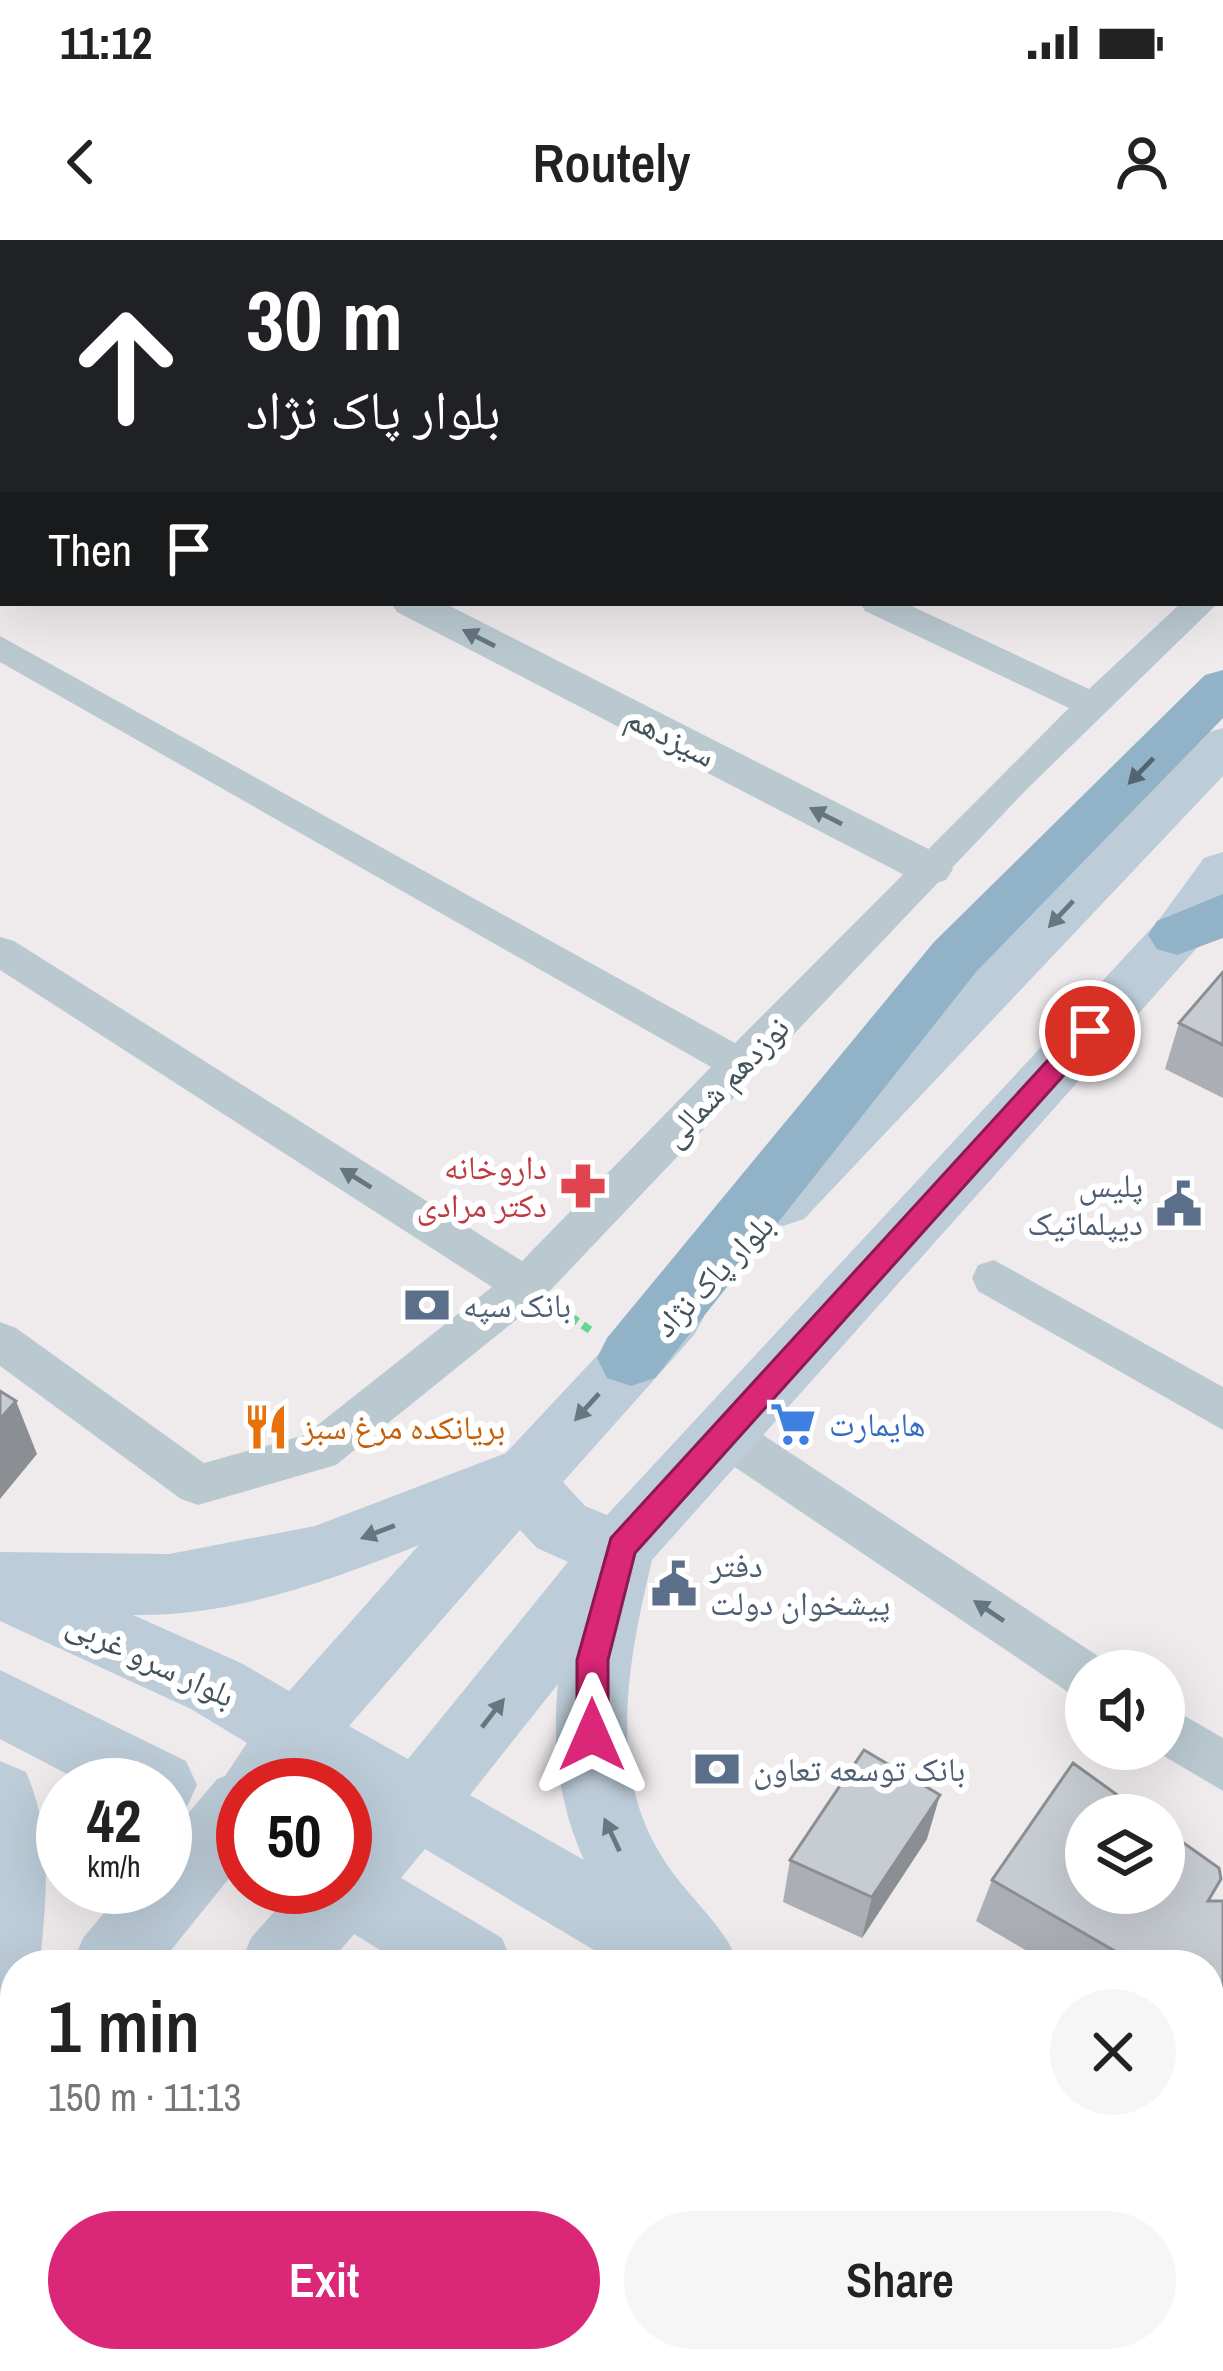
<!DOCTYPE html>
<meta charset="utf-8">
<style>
body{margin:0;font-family:"Archivo Narrow","Noto Naskh Arabic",sans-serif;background:#f6f6f6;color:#222;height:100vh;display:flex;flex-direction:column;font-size:45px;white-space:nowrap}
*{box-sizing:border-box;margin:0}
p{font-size:39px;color:#767676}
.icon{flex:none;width:66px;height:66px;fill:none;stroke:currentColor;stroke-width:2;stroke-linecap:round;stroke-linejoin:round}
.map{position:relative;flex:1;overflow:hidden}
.panel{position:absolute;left:0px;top:1710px;width:1224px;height:423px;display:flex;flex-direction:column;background:#fff;border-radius:48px 48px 0 0;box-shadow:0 12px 48px #0002}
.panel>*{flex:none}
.top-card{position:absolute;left:0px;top:0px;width:1224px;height:366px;box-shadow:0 12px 48px #0002;background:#202124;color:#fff;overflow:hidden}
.fabs{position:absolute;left:1065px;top:1410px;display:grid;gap:24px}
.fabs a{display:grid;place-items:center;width:120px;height:120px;border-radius:50%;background:#fff;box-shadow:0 12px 48px #0002;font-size:60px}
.speed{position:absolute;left:36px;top:1518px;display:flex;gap:24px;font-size:60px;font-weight:700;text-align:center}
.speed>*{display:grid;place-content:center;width:156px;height:156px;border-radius:50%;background:#fff;box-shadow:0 12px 48px #0002;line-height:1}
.speed small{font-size:30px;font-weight:400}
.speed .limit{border:18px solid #d22;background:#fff;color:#111}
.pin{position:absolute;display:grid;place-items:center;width:102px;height:102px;color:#fff;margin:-51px;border:6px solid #fff;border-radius:50%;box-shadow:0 3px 12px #0007}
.me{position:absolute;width:132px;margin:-66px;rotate:0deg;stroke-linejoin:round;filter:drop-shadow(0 0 9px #0008)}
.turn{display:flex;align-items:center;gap:42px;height:252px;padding:0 48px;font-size:54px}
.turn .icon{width:156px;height:156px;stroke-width:2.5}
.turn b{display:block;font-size:84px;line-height:102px}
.then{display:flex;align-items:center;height:114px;padding:0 48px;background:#0003;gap:24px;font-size:45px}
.round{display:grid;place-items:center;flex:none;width:126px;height:126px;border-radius:63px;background:#f6f6f6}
.headline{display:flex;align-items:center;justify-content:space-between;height:204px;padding:0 48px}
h1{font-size:72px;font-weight:600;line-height:90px}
.primary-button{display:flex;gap:24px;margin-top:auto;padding:24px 48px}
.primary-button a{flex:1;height:138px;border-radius:72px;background:#db2777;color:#fff;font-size:48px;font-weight:600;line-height:138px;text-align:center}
.primary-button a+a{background:#f6f6f6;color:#222}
.status{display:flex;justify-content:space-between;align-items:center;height:84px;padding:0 60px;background:#fff;direction:ltr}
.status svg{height:33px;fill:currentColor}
header{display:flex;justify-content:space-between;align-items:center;height:156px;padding:0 48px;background:#fff;font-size:54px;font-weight:600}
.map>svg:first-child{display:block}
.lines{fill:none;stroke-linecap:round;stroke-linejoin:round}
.path{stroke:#68d594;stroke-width:8;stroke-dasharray:9 6;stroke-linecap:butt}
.minor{fill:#bac9d0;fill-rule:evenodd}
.tertiary{fill:#bac9d0;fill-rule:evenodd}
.secondary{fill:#bcccd8;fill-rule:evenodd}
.trunk{fill:#92b2c8;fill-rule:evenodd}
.wall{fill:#abafb5}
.shaded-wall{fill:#8b8f93}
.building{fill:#c7ccd2;stroke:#8b8f93;stroke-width:3}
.oneway{fill:#66767e}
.oneway2{fill:#526571}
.oneway3{fill:#677780}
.route{fill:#db2777;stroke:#8e194d;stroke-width:3}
.labels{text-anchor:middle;stroke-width:12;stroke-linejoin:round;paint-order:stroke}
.street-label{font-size:33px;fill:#42525b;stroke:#fff}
.health-label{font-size:33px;fill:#be3a42;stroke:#fff;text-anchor:end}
.service-label{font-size:33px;fill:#4e5e75;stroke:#fff;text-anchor:start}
.shop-label{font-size:33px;fill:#366cbe;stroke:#fff;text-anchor:start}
.food-label{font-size:33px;fill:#c56008;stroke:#fff;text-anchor:start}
</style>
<div class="status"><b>11:12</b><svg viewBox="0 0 49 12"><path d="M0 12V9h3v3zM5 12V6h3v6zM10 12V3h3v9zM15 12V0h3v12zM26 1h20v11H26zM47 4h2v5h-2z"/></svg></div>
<header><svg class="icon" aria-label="back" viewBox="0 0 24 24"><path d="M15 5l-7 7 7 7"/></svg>Routely<svg class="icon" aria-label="person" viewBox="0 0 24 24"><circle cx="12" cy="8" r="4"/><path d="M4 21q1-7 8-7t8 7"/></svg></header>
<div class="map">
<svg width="1223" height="2131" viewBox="0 0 1223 2131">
<rect width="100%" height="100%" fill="#efebec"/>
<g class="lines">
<polyline class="path" points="558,1068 590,1090"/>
<g class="minor">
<polygon points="490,0 523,0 525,3 492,3"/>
<rect x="1221" y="290" width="2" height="21"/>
<polygon points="860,363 905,363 1089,449 1181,363 1218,363 1026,550 542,1059 336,1225 198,1265 181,1259 0,1126 0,1082 16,1088 204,1223 305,1195 492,1047 0,730 0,697 14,701 522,1021 711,827 0,422 0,396 735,803 1069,468 865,371"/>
<polygon points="994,1020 1223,1147 1223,1190 978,1051 972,1038 978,1025"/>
<polygon points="722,1173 739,1179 1104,1420 1109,1431 1086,1431 1086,1459 1068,1452 705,1207 699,1193 705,1179"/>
<polygon points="1164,1464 1223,1498 1223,1551 1152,1509 1164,1509"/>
<polygon points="847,2118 917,2118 923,2131 852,2131"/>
</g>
<g class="tertiary">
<polygon points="391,363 444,363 946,618 953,629 946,640 930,645 914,640 397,372"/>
<polygon points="124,2118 202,2118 196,2131 118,2131"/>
</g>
<g class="secondary">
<polygon points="1223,488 1223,536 804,979 783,986 762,979 753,962 762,945 1205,493"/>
<path d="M1223,612V671L1196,709L652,1320C629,1418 605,1530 664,1620C688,1658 723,1683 740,1725H619L425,1609L401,1638L502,1698L513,1725H404L354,1694L328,1725H240L251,1698L296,1647H345V1591L362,1571L345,1561V1545H318L308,1539L303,1545H243V1621L159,1725H72L83,1698L126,1647H165V1601L217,1539L225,1536L247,1503L191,1469L0,1381V1312L169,1314L315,1286L506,1213L650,1059L672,1051L694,1059L704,1077L694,1095L563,1242L585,1266L607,1275L1158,681L1204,618ZM520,1290L537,1308L568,1322L408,1519L349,1486ZM419,1305L289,1451L241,1423L133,1375C231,1377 329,1341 419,1305ZM558,1444C552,1506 558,1562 584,1620L470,1555Z"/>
<polygon points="0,1430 186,1521 197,1545 186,1569 165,1577 165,1545 88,1545 0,1499"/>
<path d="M0,1521L26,1532C54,1596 46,1657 40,1725H15V1772L0,1778Z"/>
<polygon points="15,1793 15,1884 0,1890 0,1800"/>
<polygon points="15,1989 15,2107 0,2113 0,1995"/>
<polygon points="1209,1998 1223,2004 1223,2090 1209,2084"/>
<polygon points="1068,2118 1170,2118 1176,2131 1074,2131"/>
</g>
<g class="trunk">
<polygon points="1223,430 1223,478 976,732 655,1138 631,1146 607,1138 597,1118 607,1098 934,702 1205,435"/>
<polygon points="1223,654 1223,698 1177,715 1157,709 1148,695 1157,681"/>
</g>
</g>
<g class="wall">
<polygon points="617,0 726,0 722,3 624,3"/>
<polygon points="930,0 1064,0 1064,3 929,3"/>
<polygon points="1123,0 1223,0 1223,39 1221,38 1221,3 1129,3"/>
<polygon points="1221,47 1223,47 1223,197 1221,196"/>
<polygon points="1223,732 1223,858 1165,829 1179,783"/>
<polygon points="927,1599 862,1698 783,1662 790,1620"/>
<polygon points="992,1640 1223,1661 1223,1901 1209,1893 1209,1725 1051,1725 976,1681"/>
</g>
<g class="shaded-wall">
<polygon points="360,0 405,0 406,3 355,3"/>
<polygon points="685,0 726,0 722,3 685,3"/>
<polygon points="1005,0 1021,0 1021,3 1004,3"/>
<polygon points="16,1161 37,1214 0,1259 0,1179"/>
<polygon points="940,1555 927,1599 862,1698 872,1657"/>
</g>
<g class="building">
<polygon points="277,0 360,0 355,3 277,3"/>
<polygon points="868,0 909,0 916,3 864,3"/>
<polygon points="1221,47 1223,47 1223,130 1221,129"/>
<polygon points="1223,732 1223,805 1179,783"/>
<polygon points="0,1151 16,1161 0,1179"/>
<polygon points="864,1510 940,1555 872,1657 790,1620"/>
<polygon points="1073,1523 1145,1575 1086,1575 1086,1653 1164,1653 1164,1589 1219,1628 1221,1639 1208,1661 1223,1661 1223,1851 1209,1843 1209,1725 1139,1725 992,1640"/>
</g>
<defs><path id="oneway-solid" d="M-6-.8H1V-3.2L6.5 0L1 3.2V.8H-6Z" transform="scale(3)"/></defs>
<g class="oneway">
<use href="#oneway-solid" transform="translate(479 398) rotate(-153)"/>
<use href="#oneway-solid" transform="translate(826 576) rotate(-153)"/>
<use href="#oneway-solid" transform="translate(356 938) rotate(-148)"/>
<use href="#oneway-solid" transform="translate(989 1371) rotate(-146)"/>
</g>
<use class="oneway2" href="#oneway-solid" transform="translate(1141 531) rotate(134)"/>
<g class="oneway3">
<use href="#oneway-solid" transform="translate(1061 674) rotate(133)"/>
<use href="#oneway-solid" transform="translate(587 1167) rotate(132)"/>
<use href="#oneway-solid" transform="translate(378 1292) rotate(159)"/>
<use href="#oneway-solid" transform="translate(493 1473) rotate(-52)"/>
<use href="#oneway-solid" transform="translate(612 1595) rotate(-115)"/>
</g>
<polygon class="route" points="1090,782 1102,791 1098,797 635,1313 608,1420 608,1495 603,1505 592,1509 581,1505 577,1495 577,1420 611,1298 1081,784"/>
<defs>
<g id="pharmacy-bare" transform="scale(3.6)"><path d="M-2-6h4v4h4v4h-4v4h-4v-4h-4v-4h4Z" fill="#e0444e" stroke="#fff" stroke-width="2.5" paint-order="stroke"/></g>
<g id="civic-bare" transform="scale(3.6)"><path d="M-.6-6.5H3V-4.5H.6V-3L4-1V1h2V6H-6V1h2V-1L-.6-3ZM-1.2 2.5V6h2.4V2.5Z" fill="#5c6f8a" stroke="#fff" stroke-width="2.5" paint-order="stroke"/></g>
<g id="bank-bare" transform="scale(3.6)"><path d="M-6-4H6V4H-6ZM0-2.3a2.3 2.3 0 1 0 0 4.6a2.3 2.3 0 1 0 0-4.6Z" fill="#5c6f8a" stroke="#fff" stroke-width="2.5" paint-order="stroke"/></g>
<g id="supermarket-bare" transform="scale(3.6)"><path d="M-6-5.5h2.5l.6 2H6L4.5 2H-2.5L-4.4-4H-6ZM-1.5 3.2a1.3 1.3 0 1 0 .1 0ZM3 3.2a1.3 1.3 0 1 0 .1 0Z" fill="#3f7fe0" stroke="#fff" stroke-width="2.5" paint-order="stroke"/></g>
<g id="restaurant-bare" transform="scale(3.6)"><path d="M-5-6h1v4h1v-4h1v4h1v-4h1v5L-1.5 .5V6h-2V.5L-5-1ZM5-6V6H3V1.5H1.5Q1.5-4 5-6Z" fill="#e8710a" stroke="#fff" stroke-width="2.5" paint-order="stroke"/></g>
</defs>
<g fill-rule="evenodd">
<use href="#pharmacy-bare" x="583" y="946"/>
<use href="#civic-bare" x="1179" y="964"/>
<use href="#bank-bare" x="427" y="1065"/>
<use href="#supermarket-bare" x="793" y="1184"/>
<use href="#restaurant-bare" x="266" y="1187"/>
<use href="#civic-bare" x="674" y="1344"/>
<use href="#bank-bare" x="717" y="1529"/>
</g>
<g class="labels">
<g class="street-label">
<text transform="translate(671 496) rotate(27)" y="12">سیزدهم</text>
<text transform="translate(725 841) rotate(-46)" y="12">نوزدهم شمالی</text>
<text transform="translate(713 1035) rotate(-46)" y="12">بلوار پاک نژاد</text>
<text transform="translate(151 1419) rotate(25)" y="12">بلوار سرو غربی</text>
</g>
<g class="health-label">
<text x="547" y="939">داروخانه<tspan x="547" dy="38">دکتر مرادی</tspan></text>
</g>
<g class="service-label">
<text x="1143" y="957" text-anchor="end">پلیس<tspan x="1143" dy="38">دیپلماتیک</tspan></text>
<text x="463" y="1077">بانک سپه</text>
<text x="710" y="1337">دفتر<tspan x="710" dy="38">پیشخوان دولت</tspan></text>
<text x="753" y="1541">بانک توسعه تعاون</text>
</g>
<g class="shop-label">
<text x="829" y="1196">هایمارت</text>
</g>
<g class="food-label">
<text x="302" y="1199">بریانکده مرغ سبز</text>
</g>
</g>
</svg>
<div class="fabs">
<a><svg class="icon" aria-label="sound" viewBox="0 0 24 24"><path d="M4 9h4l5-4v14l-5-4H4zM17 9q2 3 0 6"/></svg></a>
<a><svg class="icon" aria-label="layers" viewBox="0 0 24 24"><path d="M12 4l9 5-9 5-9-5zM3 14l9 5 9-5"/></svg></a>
</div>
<div class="speed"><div>42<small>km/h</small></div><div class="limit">50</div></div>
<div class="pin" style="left:1090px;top:791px;background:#d93025"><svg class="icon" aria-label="arrive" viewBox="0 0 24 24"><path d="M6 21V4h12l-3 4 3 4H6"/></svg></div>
<svg class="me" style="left:592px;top:1495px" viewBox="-20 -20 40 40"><path d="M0-17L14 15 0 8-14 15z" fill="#db2777" stroke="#fff" stroke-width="4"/></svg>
<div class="top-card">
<div class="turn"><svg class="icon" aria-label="ahead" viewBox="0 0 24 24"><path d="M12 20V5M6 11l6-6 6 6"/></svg><div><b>30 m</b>بلوار پاک نژاد</div></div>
<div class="then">Then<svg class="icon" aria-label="arrive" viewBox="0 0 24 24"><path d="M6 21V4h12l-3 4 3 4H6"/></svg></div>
</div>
<section class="panel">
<div class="headline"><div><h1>1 min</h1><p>150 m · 11:13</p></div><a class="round"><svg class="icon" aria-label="close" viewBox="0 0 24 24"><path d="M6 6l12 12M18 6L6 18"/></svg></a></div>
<div class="primary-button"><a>Exit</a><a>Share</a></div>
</section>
</div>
